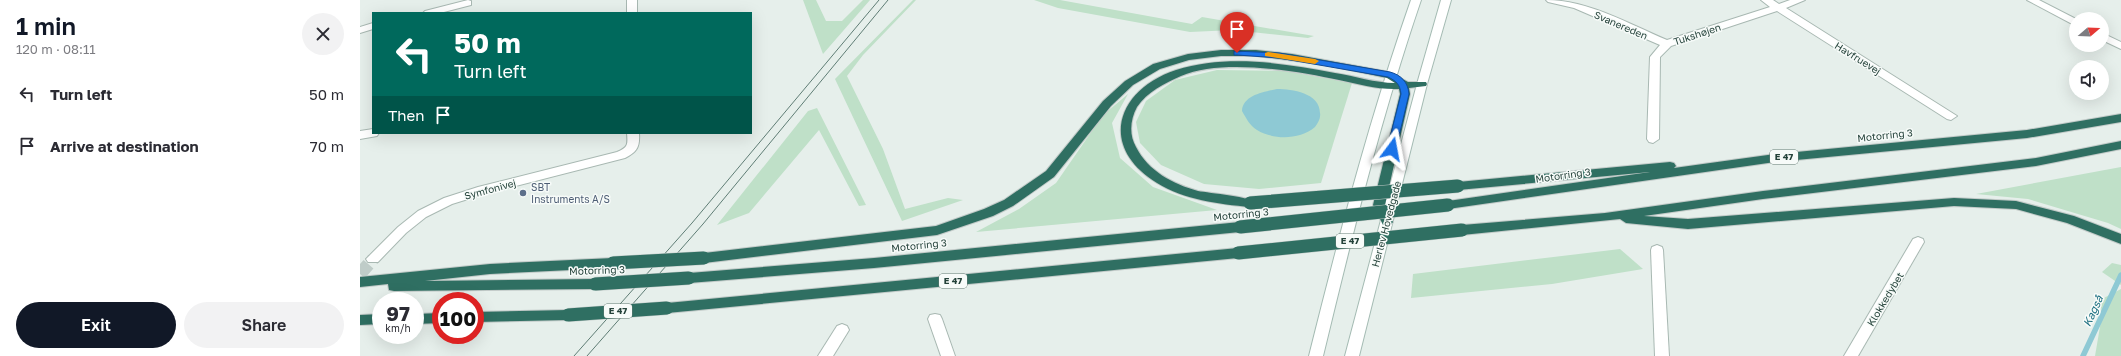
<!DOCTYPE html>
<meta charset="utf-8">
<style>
body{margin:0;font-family:"Golos Text",sans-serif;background:#f2f2f3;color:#2b2b33;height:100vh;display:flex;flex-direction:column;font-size:15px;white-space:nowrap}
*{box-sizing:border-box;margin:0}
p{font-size:13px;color:#7c7c81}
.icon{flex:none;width:22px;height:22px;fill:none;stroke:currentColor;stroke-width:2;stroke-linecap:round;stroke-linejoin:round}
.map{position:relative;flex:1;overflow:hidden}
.drawer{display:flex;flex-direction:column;background:#fff;width:360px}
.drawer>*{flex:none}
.hud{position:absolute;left:12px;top:12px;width:380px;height:122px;border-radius:0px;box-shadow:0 4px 16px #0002;background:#00695c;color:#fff;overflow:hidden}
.needle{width:26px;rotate:71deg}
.fabs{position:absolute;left:1709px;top:12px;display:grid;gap:8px}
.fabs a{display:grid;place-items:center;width:40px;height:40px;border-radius:50%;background:#fff;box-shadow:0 4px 16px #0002;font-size:20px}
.speed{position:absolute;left:12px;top:292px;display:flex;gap:8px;font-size:20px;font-weight:700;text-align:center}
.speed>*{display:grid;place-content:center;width:52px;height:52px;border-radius:50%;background:#fff;box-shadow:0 4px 16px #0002;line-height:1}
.speed small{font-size:10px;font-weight:400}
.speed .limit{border:6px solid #d22;background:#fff;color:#111}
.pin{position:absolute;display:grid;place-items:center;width:34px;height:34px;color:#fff;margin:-41px -17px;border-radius:50% 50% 50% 0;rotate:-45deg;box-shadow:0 0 4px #0007}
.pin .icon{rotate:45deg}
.me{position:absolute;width:44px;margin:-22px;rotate:13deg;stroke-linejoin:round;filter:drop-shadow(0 0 3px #0008)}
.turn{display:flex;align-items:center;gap:14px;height:84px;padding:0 16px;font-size:18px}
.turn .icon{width:52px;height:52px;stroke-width:2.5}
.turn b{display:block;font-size:28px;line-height:34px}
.then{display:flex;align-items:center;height:38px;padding:0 16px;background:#0003;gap:8px;font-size:15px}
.round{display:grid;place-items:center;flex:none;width:42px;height:42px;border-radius:21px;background:#f2f2f3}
.head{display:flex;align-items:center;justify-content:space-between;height:68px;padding:0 16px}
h1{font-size:24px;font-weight:600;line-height:30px;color:#111827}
.cta{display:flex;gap:8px;margin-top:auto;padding:8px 16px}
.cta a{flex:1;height:46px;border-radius:24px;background:#111827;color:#fff;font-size:16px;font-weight:600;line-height:46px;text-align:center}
.cta a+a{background:#f2f2f3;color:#2b2b33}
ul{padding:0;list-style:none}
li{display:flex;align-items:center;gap:12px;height:52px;padding:0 16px}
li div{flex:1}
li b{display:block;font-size:15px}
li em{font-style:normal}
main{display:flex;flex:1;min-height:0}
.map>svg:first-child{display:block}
.green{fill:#bfe0c8}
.water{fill:#8ec9d4}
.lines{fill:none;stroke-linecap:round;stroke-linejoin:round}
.stream{stroke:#8ec9d4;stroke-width:5.5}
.minor-tunnel{stroke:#bfccc8;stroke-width:13;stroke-dasharray:13 6;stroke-linecap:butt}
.minor-casing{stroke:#a8b8b2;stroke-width:2}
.secondary-casing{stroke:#a4bbb3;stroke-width:2}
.motorway-casing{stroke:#c2cac8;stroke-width:2}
.minor{fill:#fff;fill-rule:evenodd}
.secondary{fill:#fff;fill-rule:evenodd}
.motorway{fill:#2f6f62;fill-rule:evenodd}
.tram{stroke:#5f7d75;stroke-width:1}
.motorway-bridge-casing{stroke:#c2cac8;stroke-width:14;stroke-linecap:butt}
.motorway-bridge{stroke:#2f6f62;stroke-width:13}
.route{fill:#1a73e8;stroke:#114b97}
.slow{fill:#f59e0b}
.service-dot{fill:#5c6f8a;stroke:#f7fbf9;stroke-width:1.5}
.labels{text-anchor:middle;stroke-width:3;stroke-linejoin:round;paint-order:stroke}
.shield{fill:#f7fbf9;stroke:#637a73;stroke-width:1}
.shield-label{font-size:9px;font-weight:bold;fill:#24423a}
.street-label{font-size:10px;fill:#24423a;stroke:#f7fbf9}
.service-label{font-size:10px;fill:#4e5e75;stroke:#f7fbf9;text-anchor:start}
.water-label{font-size:11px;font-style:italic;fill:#1c6f80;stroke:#f7fbf9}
</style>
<main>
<section class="drawer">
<div class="head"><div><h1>1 min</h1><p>120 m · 08:11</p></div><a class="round"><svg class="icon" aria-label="close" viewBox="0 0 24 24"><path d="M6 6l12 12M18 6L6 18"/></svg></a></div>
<ul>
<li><svg class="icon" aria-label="left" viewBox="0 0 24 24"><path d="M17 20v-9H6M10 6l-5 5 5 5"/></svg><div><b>Turn left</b></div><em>50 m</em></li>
<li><svg class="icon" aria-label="arrive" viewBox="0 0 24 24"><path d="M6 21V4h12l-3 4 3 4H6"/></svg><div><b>Arrive at destination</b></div><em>70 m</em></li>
</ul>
<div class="cta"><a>Exit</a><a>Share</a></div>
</section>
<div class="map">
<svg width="1761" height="356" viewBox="0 0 1761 356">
<rect width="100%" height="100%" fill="#e6efeb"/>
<g class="green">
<polygon points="443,0 456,0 466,21 482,21 503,0 510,0 463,54"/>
<polygon points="553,0 556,0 503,55 487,76 523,149 545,209 588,198 603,200 542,221 475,79"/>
<polygon points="674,0 700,0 832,24 842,17 954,36 948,38 873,30 830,32 698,8"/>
<polygon points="857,70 925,71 992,83 961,183 899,189 844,184 801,165 780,143 776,122 786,101 815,80"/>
<polygon points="768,94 752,123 760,158 793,187 857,210 616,232 659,209 696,183 743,115"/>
<polygon points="457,108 506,205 499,206 459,130 389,213 357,225 448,111"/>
<polygon points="1761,167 1761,229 1748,223 1668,199 1616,194"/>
<polygon points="1260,249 1283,269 1192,284 1051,298 1053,274"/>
<polygon points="1752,263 1761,265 1761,285 1742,272"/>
<polygon points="1761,289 1761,356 1735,356 1742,315 1740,300"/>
</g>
<path class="water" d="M917,89C932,89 960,93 960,113C961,118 958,123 955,127C940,140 913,140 897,130C890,126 886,118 882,111C883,95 904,92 917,89Z"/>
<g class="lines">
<polyline class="stream" points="1723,356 1761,275"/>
<polyline class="minor-tunnel" points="0,274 13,259"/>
<g class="minor-casing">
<g id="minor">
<polygon points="108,0 111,1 111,5 80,13 63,13 65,11"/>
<rect x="267" y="0" width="10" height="13"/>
<path d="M1186,0C1228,0 1269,24 1307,40L1410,7L1401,0H1413L1419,4L1430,0H1445L1426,8L1597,116L1591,120L1587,119L1417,11L1311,46L1300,57L1299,139L1293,143L1289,142L1287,139L1290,57L1300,45L1214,8L1188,2Z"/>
<polygon points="1667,0 1679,0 1716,19 1716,26"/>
<polygon points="13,23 13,29 0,33 0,27"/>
<polygon points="1742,33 1761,42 1761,49 1742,40"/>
<polygon points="13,129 13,133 19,133 17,136 0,139 0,131"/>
<path d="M267,133H279C280,147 277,152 265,158L121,195L92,204L66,217L46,233L18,262H8L6,259L38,227L58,211L84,198L118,187L257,152C268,147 268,145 267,133Z"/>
<polygon points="1558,237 1563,239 1564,242 1498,356 1484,356 1553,239"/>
<polygon points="1297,245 1302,247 1303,250 1309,356 1295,356 1291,250 1292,247"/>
<polygon points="575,314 580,315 582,319 595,356 581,356 568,319 570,315"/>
<polygon points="482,324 487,326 489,330 473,356 458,356 477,326"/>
</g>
</g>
<g class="secondary-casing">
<g id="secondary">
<path d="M1051,0H1061C1021,117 992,236 963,356H949C979,236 1010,117 1051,0Z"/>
<polygon points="1081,0 1091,0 1067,84 999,356 985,356 1057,84"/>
</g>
</g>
<g class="motorway-casing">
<g id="motorway">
<path d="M861,50H896L932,54L1030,72L1048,82H1066L1067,84L1066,86L1049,88L1050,94L1025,205L1033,222L1031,225H1023L1013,205L1040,94L1039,89C1018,90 999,84 979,80C936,71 863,58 821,76C805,83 787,92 777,107C770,120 769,135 776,147C788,171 813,184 838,191C849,193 893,197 896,203L890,207C859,204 824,200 797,183C738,147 756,90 816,70C867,54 923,63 975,73C995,76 1015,83 1035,83L1027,78L966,65L896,56H861L829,60L800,69L773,85L751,106L694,177L653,206L633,216L577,235L344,263L339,261L337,258L339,255L344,253L576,226L624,209L644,200L686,171L743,101L765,81L793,64L828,54Z"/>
<polygon points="1761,114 1761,122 1667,138 1415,162 1088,209 1082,205 1088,201 1290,172 1098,190 1092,186 1098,182 1310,162 1314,163 1316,166 1314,168 1415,154 1667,130"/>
<polygon points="1761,141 1761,149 1676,166 1403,199 1284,216 1328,219 1594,198 1656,201 1714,216 1761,234 1761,244 1707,223 1656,209 1594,206 1328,229 1266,223 1260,219 1102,235 1098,233 1096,230 1098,227 1102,225 1245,213 1403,191 1676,158"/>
<polygon points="880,222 884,224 886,227 884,230 880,232 514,268 329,283 324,282 322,278 324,274 329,273 514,258"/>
<polygon points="878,248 883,250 884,253 883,256 878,258 307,313 302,312 300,308 302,304 307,303"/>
<polygon points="253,258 258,260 260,263 258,266 253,268 130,274 65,281 235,279 240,280 242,284 240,288 235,289 34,291 29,290 28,284 0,287 0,277 130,264"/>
<polygon points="208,310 213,311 215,315 213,319 208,320 115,322 115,312"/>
<polygon points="81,313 81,323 55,324 55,314"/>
<polygon points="21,314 21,324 0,325 0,315"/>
</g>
</g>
<use href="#minor" class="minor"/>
<use href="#secondary" class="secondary"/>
<use href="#motorway" class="motorway"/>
<g class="tram">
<polyline points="214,356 332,223 519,0"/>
<polyline points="227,356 343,224 528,0"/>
</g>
<g class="motorway-bridge-casing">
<g id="motorway-bridge">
<polyline points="890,203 1098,186"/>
<polyline points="880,227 1088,205"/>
<polyline points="878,253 1102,230"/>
<polyline points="253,263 344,258"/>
<polyline points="235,284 329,278"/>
<polyline points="208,315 307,308"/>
</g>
</g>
<use href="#motorway-bridge" class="motorway-bridge"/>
</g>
<path class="route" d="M874,51L919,53L1030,72C1041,75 1048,82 1049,94L1036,149L1032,152L1027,149L1041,94C1040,84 1036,81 1028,77L919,58L877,55H874Z"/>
<polygon class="slow" points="908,52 955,59 959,61 955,64 905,56 905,53"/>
<circle class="service-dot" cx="163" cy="193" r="4"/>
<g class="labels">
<g class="shield">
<rect x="1410" y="150" width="28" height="14" rx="3"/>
<rect x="976" y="234" width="28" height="14" rx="3"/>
<rect x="579" y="274" width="28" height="14" rx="3"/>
<rect x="244" y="304" width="28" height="14" rx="3"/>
</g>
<g class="shield-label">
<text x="1424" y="160">E 47</text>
<text x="990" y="244">E 47</text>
<text x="593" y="284">E 47</text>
<text x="258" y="314">E 47</text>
</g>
<g class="street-label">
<text transform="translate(1261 25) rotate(23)" y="4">Svanereden</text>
<text transform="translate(1337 34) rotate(-18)" y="4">Tukshøjen</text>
<text transform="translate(1498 58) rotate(32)" y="4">Havfruevej</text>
<text transform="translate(1525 135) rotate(-6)" y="4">Motorring 3</text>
<text transform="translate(1203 175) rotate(-8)" y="4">Motorring 3</text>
<text transform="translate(130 189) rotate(-15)" y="4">Symfonivej</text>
<text transform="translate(881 214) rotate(-6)" y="4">Motorring 3</text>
<text transform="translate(1026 224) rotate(-75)" y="4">Herlev Hovedgade</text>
<text transform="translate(559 245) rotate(-6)" y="4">Motorring 3</text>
<text transform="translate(237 270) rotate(-2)" y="4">Motorring 3</text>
<text transform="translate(1525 299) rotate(-59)" y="4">Klokkedybet</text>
</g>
<g class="service-label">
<text x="171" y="191">SBT<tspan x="171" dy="12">Instruments A/S</tspan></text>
</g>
<g class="water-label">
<text transform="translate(1733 311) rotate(-65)" y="4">Kagså</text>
</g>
</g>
</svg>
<div class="fabs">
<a><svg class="needle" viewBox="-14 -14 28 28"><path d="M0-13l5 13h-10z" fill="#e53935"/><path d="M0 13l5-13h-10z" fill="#7c7c81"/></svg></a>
<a><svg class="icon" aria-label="sound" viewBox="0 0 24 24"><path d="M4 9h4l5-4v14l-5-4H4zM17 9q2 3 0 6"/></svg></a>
</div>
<div class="speed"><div>97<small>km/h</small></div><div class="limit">100</div></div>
<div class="pin" style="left:877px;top:53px;background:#d93025"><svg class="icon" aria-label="arrive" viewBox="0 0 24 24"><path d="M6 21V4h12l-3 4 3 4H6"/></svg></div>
<svg class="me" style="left:1032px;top:149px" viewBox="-20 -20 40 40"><path d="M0-17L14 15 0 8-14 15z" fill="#1a73e8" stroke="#fff" stroke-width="4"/></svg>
<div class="hud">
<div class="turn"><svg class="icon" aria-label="left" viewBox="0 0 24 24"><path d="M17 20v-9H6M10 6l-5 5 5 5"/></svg><div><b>50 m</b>Turn left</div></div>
<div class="then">Then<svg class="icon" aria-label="arrive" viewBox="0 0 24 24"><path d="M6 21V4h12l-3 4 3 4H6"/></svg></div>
</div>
</div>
</main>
